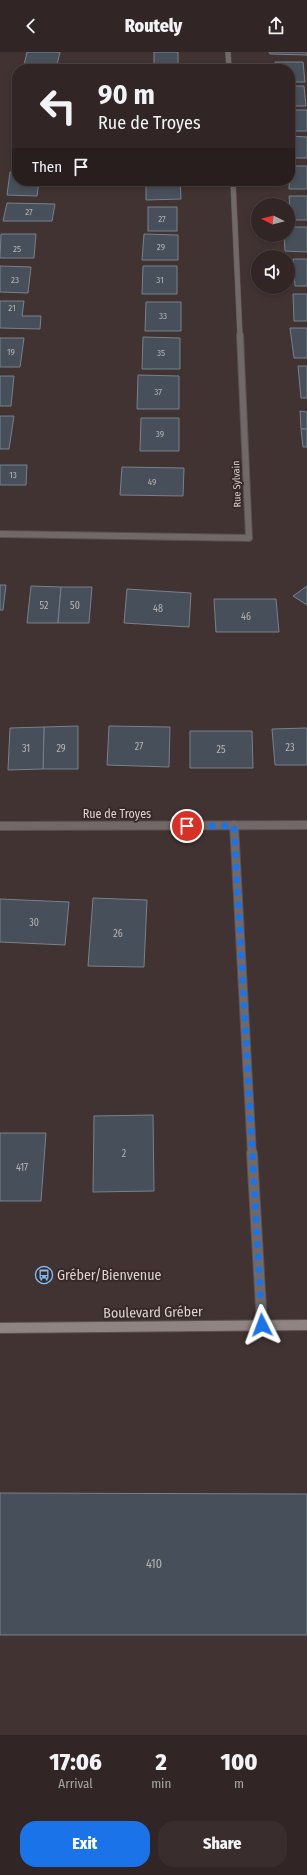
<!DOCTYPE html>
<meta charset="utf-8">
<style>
body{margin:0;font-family:"Fira Sans Condensed",sans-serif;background:#392e2d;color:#f1f3f6;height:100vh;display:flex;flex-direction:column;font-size:15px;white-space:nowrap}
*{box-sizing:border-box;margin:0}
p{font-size:13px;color:#a8a5a7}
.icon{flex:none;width:22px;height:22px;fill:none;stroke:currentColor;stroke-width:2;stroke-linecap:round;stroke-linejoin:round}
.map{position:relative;height:1683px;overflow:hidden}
.sheet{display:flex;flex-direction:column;background:#312625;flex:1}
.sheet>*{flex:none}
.hud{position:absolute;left:12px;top:12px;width:283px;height:122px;border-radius:16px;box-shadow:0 2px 6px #0003,0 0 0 1px #4c4342;background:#312625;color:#f1f3f6;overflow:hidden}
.needle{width:26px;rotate:276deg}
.fabs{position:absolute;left:251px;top:146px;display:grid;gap:8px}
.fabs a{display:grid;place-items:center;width:44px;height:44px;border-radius:50%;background:#312625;box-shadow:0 2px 6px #0003,0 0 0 1px #4c4342;font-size:20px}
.pin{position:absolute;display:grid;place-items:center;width:34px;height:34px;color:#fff;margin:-17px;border:2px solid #fff;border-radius:50%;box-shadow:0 1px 4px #0007}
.me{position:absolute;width:44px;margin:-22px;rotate:357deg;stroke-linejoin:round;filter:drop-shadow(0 0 3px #0008)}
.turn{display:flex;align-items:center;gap:14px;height:84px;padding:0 20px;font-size:18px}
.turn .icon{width:52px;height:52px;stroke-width:2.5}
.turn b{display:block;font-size:28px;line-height:34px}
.then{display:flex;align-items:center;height:38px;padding:0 20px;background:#0003;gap:8px;font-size:15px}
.eta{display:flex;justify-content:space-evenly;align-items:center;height:68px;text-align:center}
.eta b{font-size:24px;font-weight:800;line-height:28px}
.button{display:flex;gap:8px;margin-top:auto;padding:8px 20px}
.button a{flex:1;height:46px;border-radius:16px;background:#1a73e8;color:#fff;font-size:16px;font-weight:800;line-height:46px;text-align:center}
.button a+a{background:#392e2d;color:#f1f3f6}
header{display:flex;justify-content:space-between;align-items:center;height:52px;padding:0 20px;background:#312625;font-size:18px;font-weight:800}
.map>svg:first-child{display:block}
.building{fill:#47505a;stroke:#77818c}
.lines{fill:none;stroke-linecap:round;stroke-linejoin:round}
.street-far3-casing{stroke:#5d504e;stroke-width:6}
.street-far2-casing{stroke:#5d504e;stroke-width:8}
.street-far1-casing{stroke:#5d504e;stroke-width:10}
.street-casing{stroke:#5d504e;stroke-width:12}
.secondary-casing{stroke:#5d504e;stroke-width:12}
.street-far3{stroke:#706968;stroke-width:5}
.street-far2{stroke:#706968;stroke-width:6}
.street-far1{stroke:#706968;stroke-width:8}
.street{stroke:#706968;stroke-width:10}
.secondary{stroke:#8f8482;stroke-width:10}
.route{stroke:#1a73e8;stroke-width:7;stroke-dasharray:0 12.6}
.labels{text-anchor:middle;stroke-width:4;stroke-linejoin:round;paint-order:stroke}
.far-number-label{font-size:9px;fill:#b7b2b3}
.far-street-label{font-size:10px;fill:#dcd3d1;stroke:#372927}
.number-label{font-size:10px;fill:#b7b2b3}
.street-label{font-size:12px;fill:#dcd3d1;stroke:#372927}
.near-number-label{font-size:12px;fill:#b7b2b3}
.near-poi-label{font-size:14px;fill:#dcd3d1;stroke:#372927;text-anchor:start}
.near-street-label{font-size:14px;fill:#dcd3d1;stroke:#372927}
</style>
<header><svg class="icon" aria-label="back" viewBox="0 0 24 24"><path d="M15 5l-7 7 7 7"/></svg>Routely<svg class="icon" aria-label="share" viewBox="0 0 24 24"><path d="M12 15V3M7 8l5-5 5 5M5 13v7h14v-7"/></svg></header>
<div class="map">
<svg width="307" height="1683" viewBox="0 0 307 1683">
<rect width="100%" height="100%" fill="#413331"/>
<g class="building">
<polygon points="27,0 60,0 57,13 24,13"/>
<rect x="154" y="0" width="24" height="13"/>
<polygon points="269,0 307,0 307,3 270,2"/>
<polygon points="275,10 303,10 305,30 290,30 290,17 275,17"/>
<polygon points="290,34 304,34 306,54 290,54"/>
<rect x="290" y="58" width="17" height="21"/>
<polygon points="290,84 307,85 307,106 290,106"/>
<polygon points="16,93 17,114 12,114"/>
<polygon points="290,114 307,114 307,137 289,137"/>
<polygon points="10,120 17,121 17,129 39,129 37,144 7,143"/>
<polygon points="146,129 180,129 181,147 146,148"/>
<polygon points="289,144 307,144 307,168 291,168"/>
<polygon points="7,151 55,152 52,169 3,169"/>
<rect x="148" y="155" width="29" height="24"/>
<polygon points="288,175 307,175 307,200 285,199 284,183 288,183"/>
<polygon points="1,182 36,182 34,206 0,206"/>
<polygon points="144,182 178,183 178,208 142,208"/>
<polygon points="293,207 307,207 307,234 295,234"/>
<polygon points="0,214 31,215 28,241 0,240"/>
<polygon points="143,214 177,214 177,242 142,242"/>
<polygon points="293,242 307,242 307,269 294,269"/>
<polygon points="0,249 24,249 22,264 41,264 40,277 0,276"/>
<polygon points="146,250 181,250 181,279 145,279"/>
<polygon points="290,276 307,276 307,306 294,306"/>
<polygon points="143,285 180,286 180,317 142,317"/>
<polygon points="0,286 24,286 20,315 0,315"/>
<polygon points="298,314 307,314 307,346 301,346"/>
<polygon points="138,323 179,324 179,357 137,357"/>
<polygon points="0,324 14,324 11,354 0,354"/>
<polygon points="300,359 307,360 307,377 301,377"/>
<polygon points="0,364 14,364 9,397 0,397"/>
<polygon points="141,366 179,366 179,399 140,399"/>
<polygon points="301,377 307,377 307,395 303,395"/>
<polygon points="0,413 27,413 26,433 0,433"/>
<polygon points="122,415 184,416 183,444 120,443"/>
<polygon points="0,533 6,533 3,558 0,558"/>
<polygon points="31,534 61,535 58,571 27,571"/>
<polygon points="307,534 307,553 293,544"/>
<polygon points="61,535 92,535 89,571 58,571"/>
<polygon points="127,537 191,541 189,575 124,571"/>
<polygon points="214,547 276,547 279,580 216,580"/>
<polygon points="78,674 78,717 43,717 44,675"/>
<polygon points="109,674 170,675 169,715 107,713"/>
<polygon points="44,675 43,717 8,718 10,676"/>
<polygon points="307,676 307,713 275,713 272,677"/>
<polygon points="190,679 252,679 253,716 190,716"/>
<polygon points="93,846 147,848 144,915 88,914"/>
<polygon points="0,847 69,850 65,893 0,890"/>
<polygon points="153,1063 154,1139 93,1140 94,1064"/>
<polygon points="0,1081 46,1081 41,1149 0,1149"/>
<polygon points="0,1441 307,1442 307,1583 0,1583"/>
</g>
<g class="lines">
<g class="street-far3-casing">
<g id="street-far3">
<polyline points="228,0 229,17"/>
<polyline points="233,129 240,284"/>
</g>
</g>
<g class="street-far2-casing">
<polyline id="street-far2" points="0,482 249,486 240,283"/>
</g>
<g class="street-far1-casing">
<g id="street-far1">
<polyline points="234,773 252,1102"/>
<polyline points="0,774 307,773"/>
</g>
</g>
<g class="street-casing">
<polyline id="street" points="252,1101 262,1273"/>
</g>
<g class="secondary-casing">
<polyline id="secondary" points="0,1276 307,1273"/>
</g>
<use href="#street-far3" class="street-far3"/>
<use href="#street-far2" class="street-far2"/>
<use href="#street-far1" class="street-far1"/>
<use href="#street" class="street"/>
<use href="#secondary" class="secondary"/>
</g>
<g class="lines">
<polyline class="route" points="187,774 234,774 262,1273"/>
</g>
<defs>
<g id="bus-ring" transform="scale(0.9)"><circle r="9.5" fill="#372927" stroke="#7fbdf9" stroke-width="1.5"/><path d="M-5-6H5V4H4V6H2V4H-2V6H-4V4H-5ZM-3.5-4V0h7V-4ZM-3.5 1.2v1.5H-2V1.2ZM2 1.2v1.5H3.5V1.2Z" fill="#7fbdf9"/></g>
</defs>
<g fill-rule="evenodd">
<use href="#bus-ring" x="44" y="1223"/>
</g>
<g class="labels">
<g class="far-number-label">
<text x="29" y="163">27</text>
<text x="162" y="170">27</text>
<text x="161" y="198">29</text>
<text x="17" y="200">25</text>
<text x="15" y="231">23</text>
<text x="160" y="231">31</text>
<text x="12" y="259">21</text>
<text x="163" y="267">33</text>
<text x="11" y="303">19</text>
<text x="161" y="304">35</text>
<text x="158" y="343">37</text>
<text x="160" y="385">39</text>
<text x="13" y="426">13</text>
<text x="152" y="433">49</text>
</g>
<g class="far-street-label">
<text transform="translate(236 432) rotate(-92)" y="4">Rue Sylvain</text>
</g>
<g class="number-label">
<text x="44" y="557">52</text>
<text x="75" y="557">50</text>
<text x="158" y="560">48</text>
<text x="246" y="568">46</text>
<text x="139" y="698">27</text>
<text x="290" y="699">23</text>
<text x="26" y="700">31</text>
<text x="61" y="700">29</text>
<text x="221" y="701">25</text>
<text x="34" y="874">30</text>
<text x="118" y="885">26</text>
<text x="124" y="1105">2</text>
<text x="22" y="1119">417</text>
</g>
<g class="street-label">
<text x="117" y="766">Rue de Troyes</text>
</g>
<g class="near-number-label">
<text x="154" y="1516">410</text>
</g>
<g class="near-poi-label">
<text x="57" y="1228">Gréber/Bienvenue</text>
</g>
<g class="near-street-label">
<text transform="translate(153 1260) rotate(-1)" y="5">Boulevard Gréber</text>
</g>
</g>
</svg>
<div class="fabs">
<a><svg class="needle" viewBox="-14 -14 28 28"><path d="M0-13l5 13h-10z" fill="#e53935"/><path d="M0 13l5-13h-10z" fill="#a8a5a7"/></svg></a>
<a><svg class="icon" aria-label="sound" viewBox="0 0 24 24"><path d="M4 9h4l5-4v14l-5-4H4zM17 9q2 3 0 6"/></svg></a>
</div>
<div class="pin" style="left:187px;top:774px;background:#d93025"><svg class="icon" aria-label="arrive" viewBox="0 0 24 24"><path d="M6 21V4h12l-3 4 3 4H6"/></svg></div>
<svg class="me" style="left:262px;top:1273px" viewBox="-20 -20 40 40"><path d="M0-17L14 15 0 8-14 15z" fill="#1a73e8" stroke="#fff" stroke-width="4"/></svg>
<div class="hud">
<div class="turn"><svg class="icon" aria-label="left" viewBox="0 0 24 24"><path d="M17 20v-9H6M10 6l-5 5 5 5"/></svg><div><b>90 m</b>Rue de Troyes</div></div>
<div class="then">Then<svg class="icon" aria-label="arrive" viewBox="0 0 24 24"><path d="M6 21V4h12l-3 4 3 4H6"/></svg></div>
</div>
</div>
<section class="sheet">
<div class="eta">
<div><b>17:06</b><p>Arrival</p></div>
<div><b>2</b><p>min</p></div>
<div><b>100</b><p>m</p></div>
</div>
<div class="button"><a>Exit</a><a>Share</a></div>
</section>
